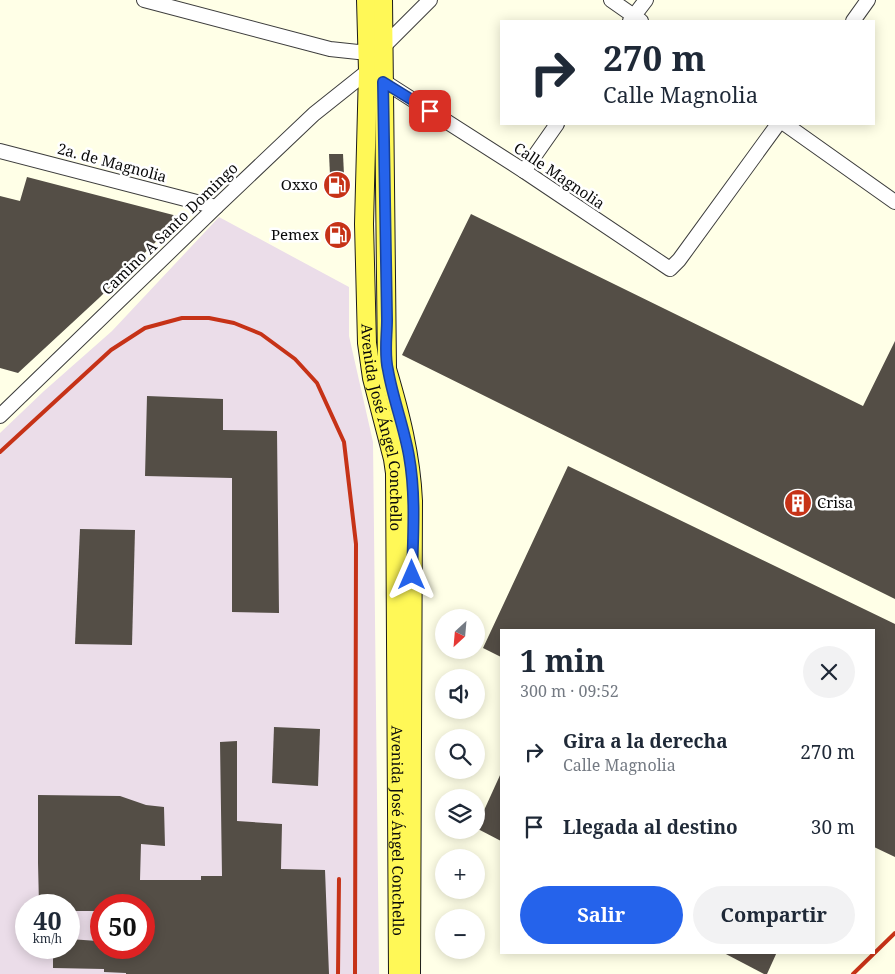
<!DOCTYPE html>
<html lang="es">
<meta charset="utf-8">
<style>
body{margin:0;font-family:"Noto Serif",serif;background:#f2f2f3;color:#1f2937;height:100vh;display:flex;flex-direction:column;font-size:19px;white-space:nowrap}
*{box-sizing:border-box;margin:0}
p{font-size:16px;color:#747a83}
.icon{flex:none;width:28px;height:28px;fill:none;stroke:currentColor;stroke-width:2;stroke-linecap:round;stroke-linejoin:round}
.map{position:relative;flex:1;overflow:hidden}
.panel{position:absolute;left:500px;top:629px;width:375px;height:325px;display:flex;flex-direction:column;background:#fff;border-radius:0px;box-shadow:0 2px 12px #0003}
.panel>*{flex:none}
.top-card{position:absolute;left:500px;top:20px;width:375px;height:105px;border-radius:0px;box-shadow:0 2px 12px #0003;background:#fff;color:#1f2937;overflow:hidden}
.needle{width:32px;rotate:206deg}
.tools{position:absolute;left:435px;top:609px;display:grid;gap:10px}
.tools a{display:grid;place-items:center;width:50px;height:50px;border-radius:50%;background:#fff;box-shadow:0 2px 12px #0003;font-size:25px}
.speed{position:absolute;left:15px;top:894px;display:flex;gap:10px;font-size:25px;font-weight:700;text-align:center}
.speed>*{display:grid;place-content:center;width:65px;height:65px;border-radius:50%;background:#fff;box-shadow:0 2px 12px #0003;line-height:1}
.speed small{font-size:12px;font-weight:400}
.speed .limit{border:8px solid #d22;background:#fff;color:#111}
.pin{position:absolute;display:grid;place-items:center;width:42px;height:42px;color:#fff;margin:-21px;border-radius:10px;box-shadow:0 2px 8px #0006}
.me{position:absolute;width:55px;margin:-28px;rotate:0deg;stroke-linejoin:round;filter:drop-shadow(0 0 4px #0008)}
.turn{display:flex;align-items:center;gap:18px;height:105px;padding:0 20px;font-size:22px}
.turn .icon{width:65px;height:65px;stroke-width:2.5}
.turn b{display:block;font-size:35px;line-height:42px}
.round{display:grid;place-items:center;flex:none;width:52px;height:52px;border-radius:26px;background:#f2f2f3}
.summary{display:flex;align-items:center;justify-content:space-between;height:85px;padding:0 20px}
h1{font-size:30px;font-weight:700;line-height:38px}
.primary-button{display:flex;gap:10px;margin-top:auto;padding:10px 20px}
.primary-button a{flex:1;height:58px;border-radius:30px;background:#2563eb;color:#fff;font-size:20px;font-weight:700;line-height:58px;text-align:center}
.primary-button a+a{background:#f2f2f3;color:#1f2937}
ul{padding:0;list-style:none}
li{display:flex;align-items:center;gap:15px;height:75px;padding:0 20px}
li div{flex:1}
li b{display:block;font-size:19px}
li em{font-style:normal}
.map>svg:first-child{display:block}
.industrial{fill:#ebdde9;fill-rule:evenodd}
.building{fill:#544e46}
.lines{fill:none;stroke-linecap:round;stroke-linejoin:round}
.minor-casing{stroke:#3d3d3d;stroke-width:16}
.major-casing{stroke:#1b1b1b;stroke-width:20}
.minor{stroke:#fff;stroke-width:14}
.major{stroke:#fff857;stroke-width:18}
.rail{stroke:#c63217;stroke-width:4}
.route-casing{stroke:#184099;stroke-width:12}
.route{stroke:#2563eb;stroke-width:9}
.labels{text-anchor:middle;stroke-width:5;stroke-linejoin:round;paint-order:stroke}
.street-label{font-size:15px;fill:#0a0a0a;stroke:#fff}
.poi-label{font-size:15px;fill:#0a0a0a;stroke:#fff;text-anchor:end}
</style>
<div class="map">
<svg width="895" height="974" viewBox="0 0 895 974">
<rect width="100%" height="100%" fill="#ffffe7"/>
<path class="industrial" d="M219,217L349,287V336L373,442L379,974H0V433L44,391L112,331ZM26,905H69V948H26ZM101,905H144V948H101Z"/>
<g class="building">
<polygon points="329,154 343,154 345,196 331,196"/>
<polygon points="27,177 181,217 99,298 18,373 0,368 0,196 20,201"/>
<polygon points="471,214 863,406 895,341 895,599 402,355"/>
<polygon points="147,396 223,399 223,430 277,431 279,613 232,612 232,478 145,476"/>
<polygon points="568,466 895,624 895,857 874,847 874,630 501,630 501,657 483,648"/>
<polygon points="80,529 135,530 132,645 75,644"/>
<polygon points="274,727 320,729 318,786 272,783"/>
<polygon points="237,741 237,821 282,824 281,869 325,870 329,974 126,974 126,973 104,972 104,969 53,968 53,948 69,948 69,939 98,941 98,948 147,948 147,911 144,911 144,905 101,905 101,911 69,911 69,905 39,905 38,863 38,795 120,796 146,805 164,807 165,846 141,844 140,880 201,880 201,876 222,876 220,742"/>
<polygon points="501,773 501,841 476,828"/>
<polygon points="722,952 777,952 767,974 764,974"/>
</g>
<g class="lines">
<g class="minor-casing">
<g id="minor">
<polyline points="144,0 330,49 358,52 377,49"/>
<polyline points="611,0 641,21"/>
<polyline points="630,21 646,0"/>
<polyline points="853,21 868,0"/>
<polyline points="377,77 524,171 670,269 679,260 778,124"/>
<polyline points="785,124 895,202"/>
<polyline points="0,151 216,207"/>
<polyline points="524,171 557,124"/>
<polyline points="0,416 216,207 314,114 368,71 386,44 430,0"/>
</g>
</g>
<g class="major-casing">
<g id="major">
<path id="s1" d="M366,0L368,71L364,224L367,343L372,378L393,459L395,473L398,974"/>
<path d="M383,0L387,369C400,413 411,455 413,501L411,974"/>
</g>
</g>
<use href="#minor" class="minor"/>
<use href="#major" class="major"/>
<g class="rail">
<polyline points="0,452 111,350 145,328 182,318 209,318 234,323 261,334 295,359 317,383 344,442 356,544 355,974"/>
<polyline points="338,974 339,879"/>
<polyline points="853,974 895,933"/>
</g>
</g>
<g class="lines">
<g class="route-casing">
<path id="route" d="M412,575C413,536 416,495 409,456C404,427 393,399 388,370C384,354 387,336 387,320L383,82L430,111"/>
</g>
<use href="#route" class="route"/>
</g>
<defs>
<g id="fuel-disc" transform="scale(1.4375)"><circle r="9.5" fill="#c63217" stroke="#fff"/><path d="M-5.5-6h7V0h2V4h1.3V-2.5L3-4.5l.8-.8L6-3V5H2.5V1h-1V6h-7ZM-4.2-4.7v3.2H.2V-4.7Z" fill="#fff"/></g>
<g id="building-disc" transform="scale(1.4375)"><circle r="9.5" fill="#c63217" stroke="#fff"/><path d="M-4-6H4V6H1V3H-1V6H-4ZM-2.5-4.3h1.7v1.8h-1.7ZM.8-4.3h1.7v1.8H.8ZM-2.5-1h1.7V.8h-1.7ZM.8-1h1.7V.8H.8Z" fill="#fff"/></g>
</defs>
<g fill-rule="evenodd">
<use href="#fuel-disc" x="337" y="185"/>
<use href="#fuel-disc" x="338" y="235"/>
<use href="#building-disc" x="798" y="503"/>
</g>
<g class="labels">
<g class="street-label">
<text transform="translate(112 163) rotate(15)" y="5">2a. de Magnolia</text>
<text transform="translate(559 176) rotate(34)" y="5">Calle Magnolia</text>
<text transform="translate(170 229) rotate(-44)" y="5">Camino A Santo Domingo</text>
<text dy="5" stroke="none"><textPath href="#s1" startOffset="429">Avenida José Ángel Conchello</textPath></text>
<text dy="5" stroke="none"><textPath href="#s1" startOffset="834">Avenida José Ángel Conchello</textPath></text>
</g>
<g class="poi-label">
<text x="318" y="190">Oxxo</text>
<text x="319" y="240">Pemex</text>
<text x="817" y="508" text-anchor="start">Crisa</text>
</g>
</g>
</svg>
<div class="tools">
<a><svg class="needle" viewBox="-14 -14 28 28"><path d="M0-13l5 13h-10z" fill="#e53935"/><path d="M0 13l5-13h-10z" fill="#747a83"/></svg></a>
<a><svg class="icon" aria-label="sound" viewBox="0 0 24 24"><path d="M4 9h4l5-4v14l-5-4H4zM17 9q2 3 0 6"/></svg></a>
<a><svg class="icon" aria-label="search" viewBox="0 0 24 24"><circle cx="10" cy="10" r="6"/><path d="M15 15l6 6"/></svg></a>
<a><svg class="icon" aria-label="layers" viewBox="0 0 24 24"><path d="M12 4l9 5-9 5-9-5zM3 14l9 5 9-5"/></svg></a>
<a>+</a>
<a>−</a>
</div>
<div class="speed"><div>40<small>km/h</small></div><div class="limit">50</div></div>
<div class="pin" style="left:430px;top:111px;background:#d93025"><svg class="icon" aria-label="arrive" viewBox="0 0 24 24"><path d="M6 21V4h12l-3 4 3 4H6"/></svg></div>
<svg class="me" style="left:412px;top:575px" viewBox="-20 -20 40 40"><path d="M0-17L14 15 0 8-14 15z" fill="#2563eb" stroke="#fff" stroke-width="4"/></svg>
<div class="top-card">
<div class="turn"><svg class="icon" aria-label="right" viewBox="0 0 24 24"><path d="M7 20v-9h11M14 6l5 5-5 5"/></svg><div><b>270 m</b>Calle Magnolia</div></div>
</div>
<section class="panel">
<div class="summary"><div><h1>1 min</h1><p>300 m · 09:52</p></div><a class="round"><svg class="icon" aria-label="close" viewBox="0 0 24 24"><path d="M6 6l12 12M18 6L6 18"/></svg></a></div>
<ul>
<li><svg class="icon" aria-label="right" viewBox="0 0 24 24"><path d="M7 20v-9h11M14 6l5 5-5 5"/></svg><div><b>Gira a la derecha</b><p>Calle Magnolia</p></div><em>270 m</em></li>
<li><svg class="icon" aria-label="arrive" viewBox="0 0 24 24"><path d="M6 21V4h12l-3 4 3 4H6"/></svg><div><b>Llegada al destino</b></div><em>30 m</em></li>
</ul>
<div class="primary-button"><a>Salir</a><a>Compartir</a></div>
</section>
</div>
